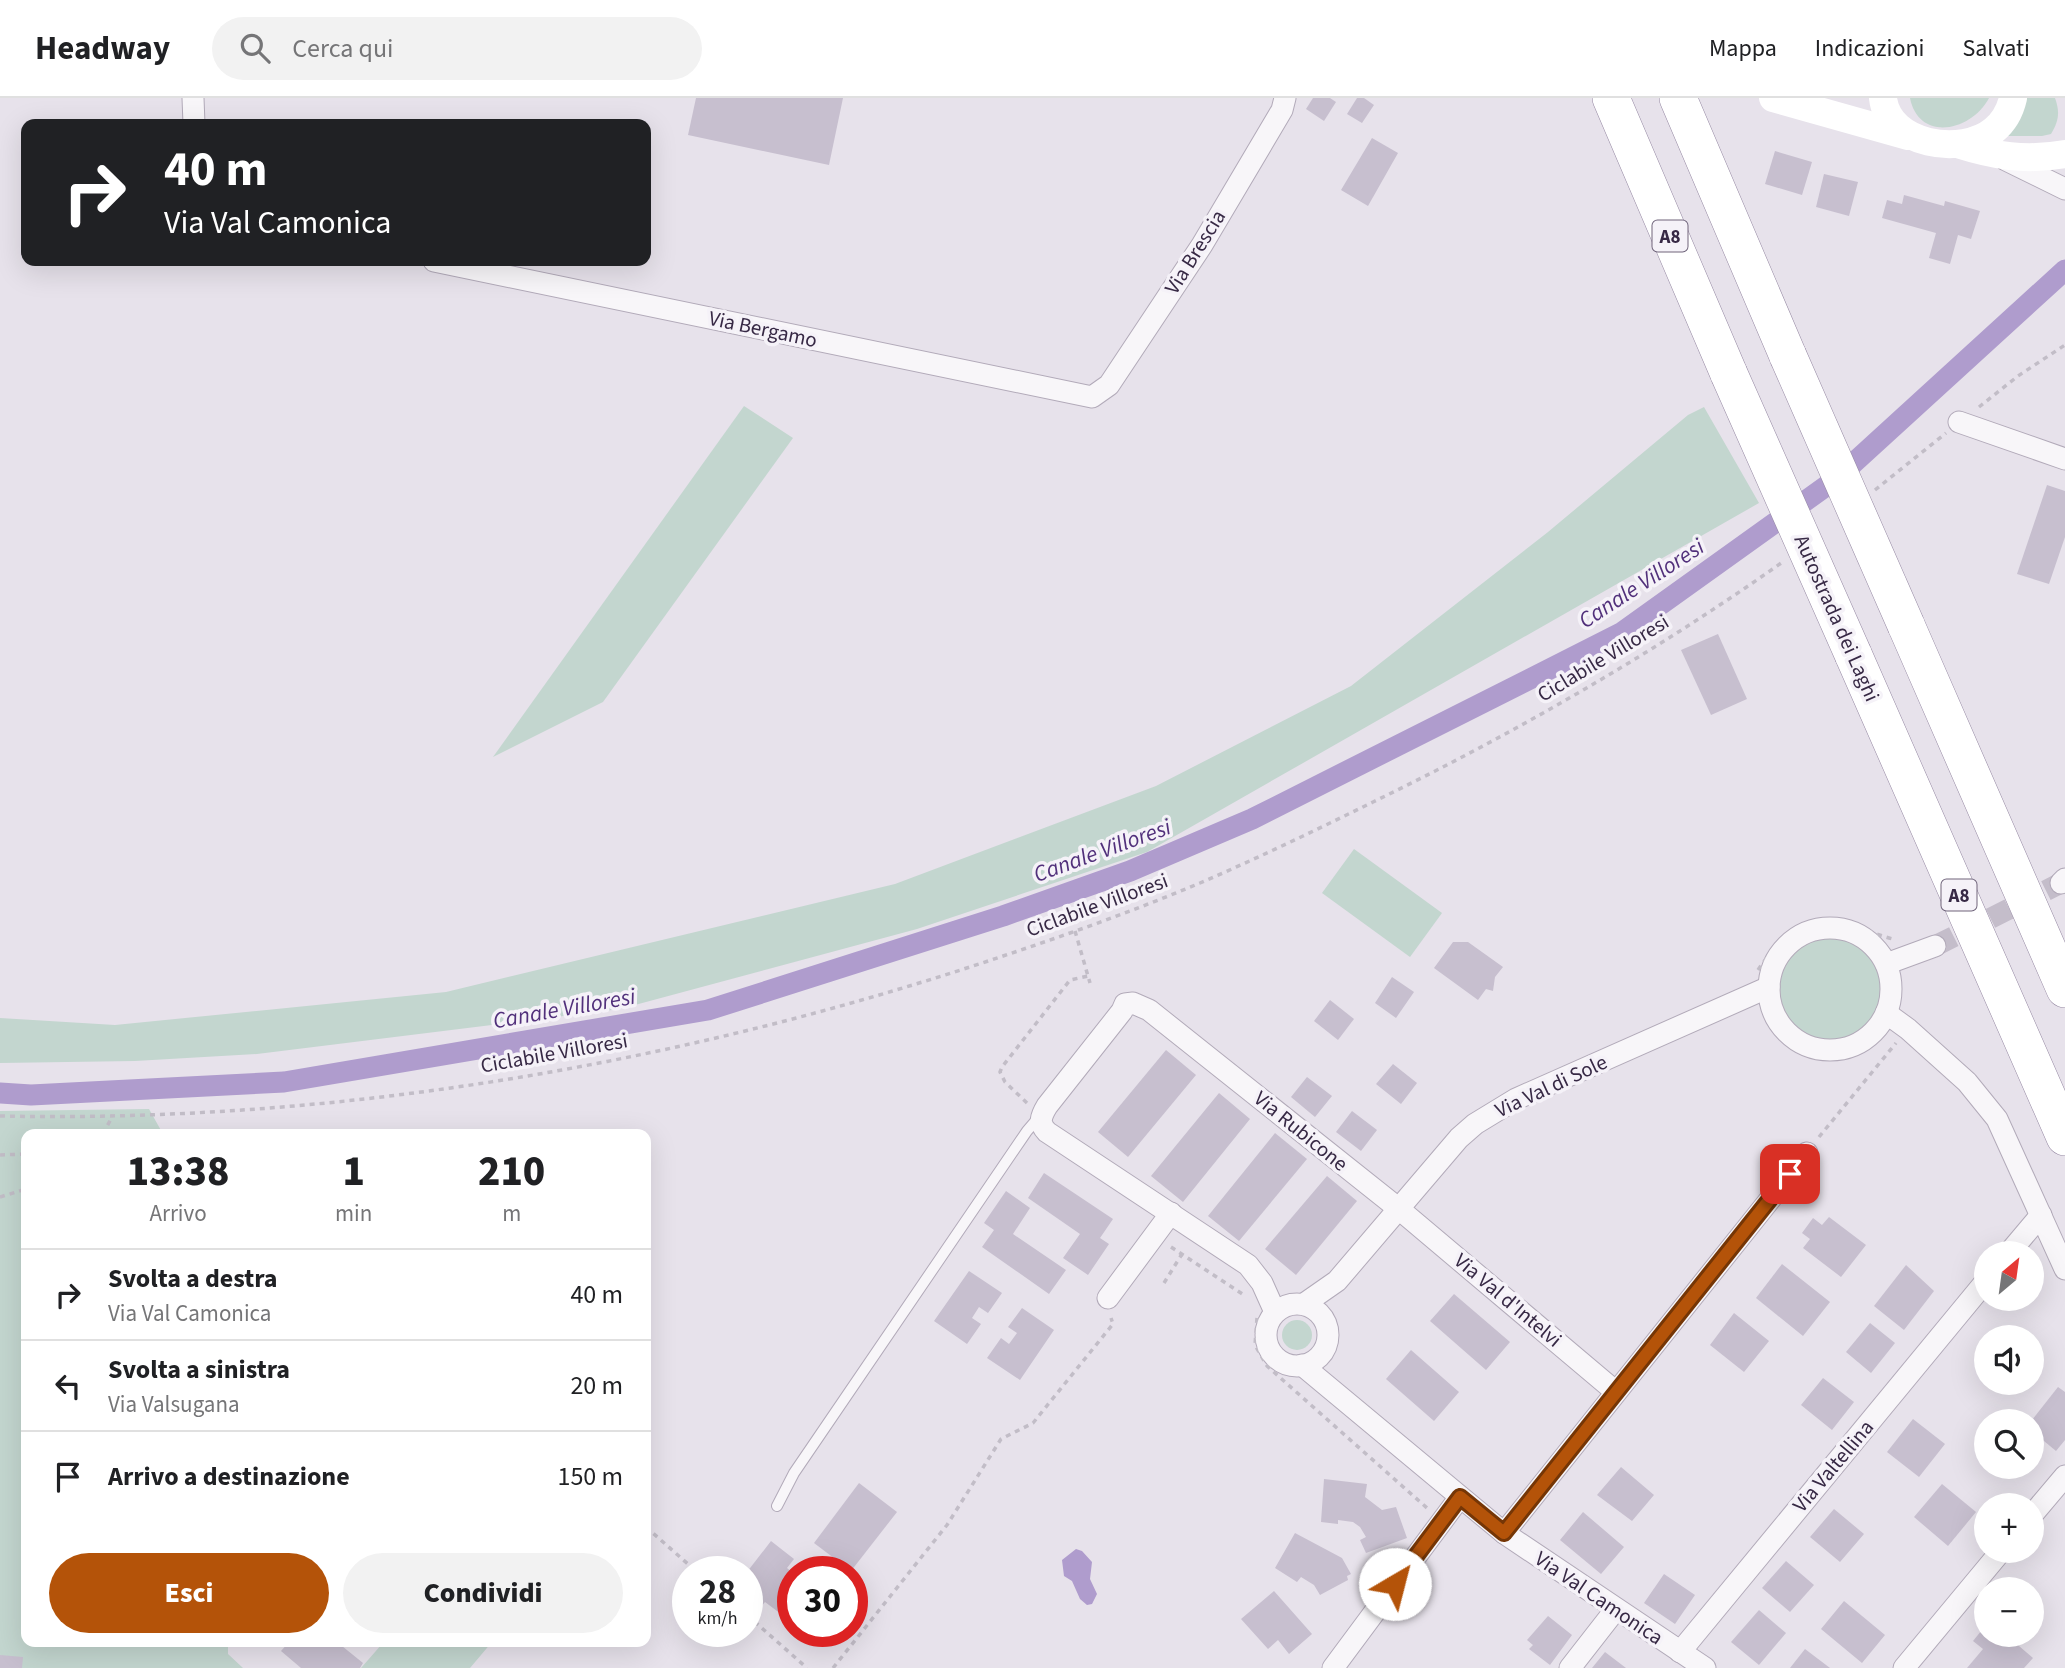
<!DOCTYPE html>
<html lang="it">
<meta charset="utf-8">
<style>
body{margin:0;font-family:"Source Sans 3",sans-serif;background:#f2f2f2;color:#202124;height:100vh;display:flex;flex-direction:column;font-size:26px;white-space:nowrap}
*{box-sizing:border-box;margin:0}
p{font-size:23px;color:#757577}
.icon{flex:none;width:38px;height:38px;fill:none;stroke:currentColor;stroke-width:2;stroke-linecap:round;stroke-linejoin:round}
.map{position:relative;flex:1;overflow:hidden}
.panel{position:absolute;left:21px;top:1031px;width:630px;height:518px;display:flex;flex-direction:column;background:#fff;border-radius:14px;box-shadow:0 7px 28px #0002}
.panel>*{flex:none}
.banner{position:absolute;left:21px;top:21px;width:630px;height:147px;border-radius:14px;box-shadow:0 7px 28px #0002;background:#202124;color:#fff;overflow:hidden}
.needle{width:46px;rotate:29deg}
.fabs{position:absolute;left:1974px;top:1143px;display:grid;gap:14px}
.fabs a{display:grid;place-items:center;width:70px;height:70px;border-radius:50%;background:#fff;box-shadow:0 7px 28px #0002;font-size:35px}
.speed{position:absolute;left:672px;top:1458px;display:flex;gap:14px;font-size:35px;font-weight:700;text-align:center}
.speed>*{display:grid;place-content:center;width:91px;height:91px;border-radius:50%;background:#fff;box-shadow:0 7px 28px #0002;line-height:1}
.speed small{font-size:18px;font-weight:400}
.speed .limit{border:10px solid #d22;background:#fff;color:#111}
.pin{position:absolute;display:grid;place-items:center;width:60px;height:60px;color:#fff;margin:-30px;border-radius:14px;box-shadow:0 4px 10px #0006}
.me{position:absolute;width:77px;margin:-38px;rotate:37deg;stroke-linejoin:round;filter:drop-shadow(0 0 5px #0008)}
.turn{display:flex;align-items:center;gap:24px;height:147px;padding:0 28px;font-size:32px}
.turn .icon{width:91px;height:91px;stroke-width:2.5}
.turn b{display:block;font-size:49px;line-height:60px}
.eta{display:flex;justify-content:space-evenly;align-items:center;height:119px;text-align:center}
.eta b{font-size:42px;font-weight:800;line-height:49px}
.primary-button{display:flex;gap:14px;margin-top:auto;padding:14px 28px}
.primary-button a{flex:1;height:80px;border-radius:42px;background:#b45309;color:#fff;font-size:28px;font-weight:800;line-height:80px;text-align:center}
.primary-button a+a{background:#f2f2f2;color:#202124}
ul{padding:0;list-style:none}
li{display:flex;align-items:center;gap:21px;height:91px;padding:0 28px;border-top:2px solid #e0e0e0}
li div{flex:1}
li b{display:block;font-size:26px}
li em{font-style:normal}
header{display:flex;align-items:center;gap:42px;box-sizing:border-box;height:98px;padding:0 35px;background:#fff;border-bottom:2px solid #e0e0e0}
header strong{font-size:33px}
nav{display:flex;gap:38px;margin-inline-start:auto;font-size:24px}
.search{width:490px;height:63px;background:#f2f2f2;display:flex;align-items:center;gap:18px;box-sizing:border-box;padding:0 24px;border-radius:38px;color:#757577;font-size:26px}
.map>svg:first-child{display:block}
.green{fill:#c3d6cf}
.water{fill:#af9ccd}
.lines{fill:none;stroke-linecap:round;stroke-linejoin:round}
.canal{stroke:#af9ccd;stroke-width:21}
.building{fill:#c7bfcf}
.street-tunnel{stroke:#c4bdca;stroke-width:21;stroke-dasharray:21 10;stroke-linecap:butt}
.lane-casing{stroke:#b2aab9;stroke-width:12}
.street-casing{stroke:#b2aab9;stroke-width:23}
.highway-casing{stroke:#9689a3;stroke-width:38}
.path{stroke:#c2bdc7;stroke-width:3.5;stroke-dasharray:5 5;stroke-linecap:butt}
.lane{stroke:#f8f6f9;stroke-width:10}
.street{stroke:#f8f6f9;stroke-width:21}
.secondary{stroke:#fff;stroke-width:28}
.highway{stroke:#fff;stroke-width:37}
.highway-bridge-casing{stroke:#9689a3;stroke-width:38;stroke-linecap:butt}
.highway-bridge{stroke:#fff;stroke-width:37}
.route-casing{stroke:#753606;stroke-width:18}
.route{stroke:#b45309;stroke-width:12}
.labels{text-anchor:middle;stroke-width:7;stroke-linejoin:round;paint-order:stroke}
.shield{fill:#f5f2f8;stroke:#70657b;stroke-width:2}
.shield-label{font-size:19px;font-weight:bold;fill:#372945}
.street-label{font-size:21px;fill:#372945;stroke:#f5f2f8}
.water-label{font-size:23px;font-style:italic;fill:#51307b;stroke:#f5f2f8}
</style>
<header>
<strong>Headway</strong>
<div class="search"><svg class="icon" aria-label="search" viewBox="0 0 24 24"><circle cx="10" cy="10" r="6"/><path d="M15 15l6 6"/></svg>Cerca qui</div>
<nav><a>Mappa</a><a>Indicazioni</a><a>Salvati</a></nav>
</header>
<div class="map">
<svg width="2065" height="1570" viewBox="0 0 2065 1570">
<rect width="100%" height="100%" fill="#e7e2eb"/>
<g class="green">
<path d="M1910,0H1989C1972,33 1919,45 1910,0Z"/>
<path d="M2022,0H2055C2060,14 2059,23 2051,36L2042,38H2001Z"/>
<polygon points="744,308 793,340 603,604 493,659"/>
<polygon points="1704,309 1759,405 1147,754 917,831 620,911 257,956 135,963 0,965 0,920 115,927 446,894 895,786 1156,688 1351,588 1548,434 1688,317"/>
<polygon points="1354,751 1442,815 1410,859 1322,795"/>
<circle cx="1832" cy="891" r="52"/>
<polygon points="149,1011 163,1036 26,1036 26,1544 228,1544 228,1556 243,1570 0,1570 0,1013"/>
<circle cx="1297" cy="1237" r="15"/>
<polygon points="380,1544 492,1544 470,1570 361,1570 382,1546"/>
</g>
<polygon class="water" points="1076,1451 1082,1453 1092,1464 1090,1481 1097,1496 1092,1506 1087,1507 1080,1501 1072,1483 1064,1478 1062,1462"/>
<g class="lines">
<polyline class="canal" points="0,995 31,997 284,984 708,912 1003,818 1130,773 1252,721 1621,535 1836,381 2065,172"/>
</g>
<g class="building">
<polygon points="696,0 843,0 829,67 688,37"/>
<polygon points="1313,0 1330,0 1336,4 1324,23 1306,11"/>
<polygon points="1357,0 1364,0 1374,7 1362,25 1347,16"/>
<polygon points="1372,40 1398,55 1368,108 1341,92"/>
<polygon points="1775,53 1812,64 1802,97 1765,86"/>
<polygon points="1824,76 1858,84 1849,118 1816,109"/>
<polygon points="1904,97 1944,108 1945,103 1980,113 1971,141 1958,137 1950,166 1929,160 1936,135 1882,120 1887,102 1902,106"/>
<polygon points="2047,387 2065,393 2065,439 2049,486 2017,476"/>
<polygon points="1718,536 1747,601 1711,617 1681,552"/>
<polygon points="1453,844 1468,844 1503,869 1495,879 1493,893 1486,891 1478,902 1434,870"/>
<polygon points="1392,879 1414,894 1396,920 1375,905"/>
<polygon points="1330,902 1354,921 1338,942 1314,923"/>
<polygon points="1166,952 1196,977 1128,1059 1098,1034"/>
<polygon points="1393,966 1417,985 1401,1006 1376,986"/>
<polygon points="1307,979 1332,998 1315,1019 1291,999"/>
<polygon points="1219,995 1250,1021 1183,1104 1151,1078"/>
<polygon points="1352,1013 1377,1032 1361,1053 1336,1034"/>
<polygon points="1275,1035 1307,1061 1239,1143 1208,1118"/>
<polygon points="1044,1075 1113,1121 1100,1140 1109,1146 1088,1177 1063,1160 1080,1136 1028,1100"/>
<polygon points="1327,1078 1357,1103 1296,1177 1265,1151"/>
<polygon points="1006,1093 1030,1110 1013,1136 1066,1172 1049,1196 982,1149 994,1132 984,1125"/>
<polygon points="1829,1119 1866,1147 1841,1179 1803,1150 1810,1141 1802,1135 1813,1120 1822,1127"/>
<polygon points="1782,1166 1830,1204 1803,1238 1756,1200"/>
<polygon points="1906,1167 1934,1193 1904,1232 1874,1208"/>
<polygon points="969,1173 1002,1195 988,1215 979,1209 972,1220 981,1226 967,1246 934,1223"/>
<polygon points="1454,1196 1510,1244 1486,1272 1430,1223"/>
<polygon points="1022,1210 1054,1232 1020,1282 987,1260 1001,1240 1009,1246 1017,1235 1008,1229"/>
<polygon points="1734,1215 1769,1243 1744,1274 1710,1247"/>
<polygon points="1870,1225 1895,1245 1871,1275 1846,1254"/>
<polygon points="1411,1252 1459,1294 1434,1323 1386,1281"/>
<polygon points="1823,1280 1854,1304 1832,1332 1801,1307"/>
<polygon points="2058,1289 2065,1294 2065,1342 2056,1353 2032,1333 2032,1322"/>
<polygon points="1913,1321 1945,1346 1919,1379 1887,1354"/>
<polygon points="1621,1369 1654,1397 1632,1423 1597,1397"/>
<polygon points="1324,1381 1367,1386 1365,1399 1382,1412 1396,1409 1407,1440 1366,1455 1360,1442 1366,1439 1360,1429 1353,1424 1338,1422 1338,1426 1321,1424"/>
<polygon points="859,1385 897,1414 851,1473 814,1445"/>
<polygon points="1942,1386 1976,1414 1948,1448 1914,1419"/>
<polygon points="1834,1411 1864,1436 1840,1464 1810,1439"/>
<polygon points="1583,1414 1624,1449 1601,1476 1560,1442"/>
<polygon points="1295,1435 1342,1460 1351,1476 1347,1478 1348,1482 1320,1497 1314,1487 1301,1479 1297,1484 1275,1470"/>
<polygon points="771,1443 794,1461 787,1470 793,1475 793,1525 765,1504 759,1511 747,1502 747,1474"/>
<polygon points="1786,1463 1814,1487 1790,1514 1762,1490"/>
<polygon points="1664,1476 1695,1497 1675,1526 1644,1505"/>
<polygon points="1274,1493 1312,1536 1289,1556 1278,1542 1268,1551 1241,1521"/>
<polygon points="1844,1503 1885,1537 1862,1565 1821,1531"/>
<polygon points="1759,1512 1786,1535 1759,1567 1731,1544"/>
<polygon points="1548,1518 1572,1537 1550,1567 1529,1551 1533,1547 1527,1542"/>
<polygon points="1986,1527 1986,1536 2005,1536 2033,1560 2024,1570 1967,1570 1983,1551 1973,1543"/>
<polygon points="289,1544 337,1544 363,1565 360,1570 301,1570 281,1553"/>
<polygon points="1805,1551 1830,1570 1790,1570"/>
<polygon points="1605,1554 1626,1570 1592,1570"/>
<polygon points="0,1557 23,1559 22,1570 0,1570"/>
</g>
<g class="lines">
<polyline class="street-tunnel" points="1935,848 2061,785"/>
<g class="lane-casing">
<polyline id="lane" points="777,1408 794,1375 1027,1033 1039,1019"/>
</g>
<g class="street-casing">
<g id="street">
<polyline points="193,0 194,26"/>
<polyline points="2006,62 2065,91"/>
<polyline points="434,163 1092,299 1109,287 1202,147 1282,12 1285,0"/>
<polyline points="1959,324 2065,361"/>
<polyline points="2061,785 2065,781"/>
<circle cx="1830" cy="891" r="61"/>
<polyline points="1886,866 1935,848"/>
<polyline points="1886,915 1908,931 1967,984 1997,1021 2065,1171"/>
<polyline points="2009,1155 2041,1117"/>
<polyline points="1108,1200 1171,1115"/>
<polyline points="1304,1206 1337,1183 1459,1040 1475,1026 1516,1001 1769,889"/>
<circle cx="1297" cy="1237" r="31"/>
<path d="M1275,1214L1262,1185L1248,1167L1047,1034C1038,1025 1041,1018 1047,1008L1122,913L1125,906L1133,905L1149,912L1399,1111L1616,1294"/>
<polyline points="1302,1267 1504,1435 1705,1570"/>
<polyline points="2032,1417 2065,1378"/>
<polyline points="1504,1435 1807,1055"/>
<polyline points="1680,1554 1986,1183"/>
<polyline points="1333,1570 1460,1399"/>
<polyline points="1570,1570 1616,1511"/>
<polyline points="1904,1570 2002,1452"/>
</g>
</g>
<g class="highway-casing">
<g id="highway">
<polyline points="1611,0 1729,276"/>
<polyline points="1678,0 1788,258"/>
<polyline points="1906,527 2065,891"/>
<polyline points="1853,556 2065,1039"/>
</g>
</g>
<g class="path">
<polyline points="1979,309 2018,278 2065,247"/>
<polyline points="1875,392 1946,335"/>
<polyline points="1075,833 1090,885"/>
<path d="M1758,872C1779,841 1805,816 1845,825C1861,829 1876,837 1893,841"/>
<polyline points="1027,1005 1005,984 1000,974 1002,969 1070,882 1088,878"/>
<path d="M0,1018C339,1025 683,966 1003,858C1069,836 1136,812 1200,785C1258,760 1316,732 1373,704C1515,635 1654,555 1784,463"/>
<polyline points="103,1036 113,1017"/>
<polyline points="1819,1039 1896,945"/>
<polyline points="0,1057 26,1056"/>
<polyline points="0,1099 26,1091"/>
<polyline points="1171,1149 1244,1197"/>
<polyline points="1164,1185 1182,1156"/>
<polyline points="1257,1220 1255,1247 1267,1268 1427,1410"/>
<polyline points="646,1429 697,1474"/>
<polyline points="747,1517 807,1570"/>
<polyline points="833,1570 947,1427 1001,1341 1033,1325 1113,1226 1111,1220"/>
</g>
<use href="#lane" class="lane"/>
<use href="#street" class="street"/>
<g class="secondary">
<polyline points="1773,0 1908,38"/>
<path d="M1883,0C1888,47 1962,59 1994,32C2005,23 2010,13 2013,0"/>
<path d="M1957,46C1995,58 2025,63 2065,56"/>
</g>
<use href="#highway" class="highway"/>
<g class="highway-bridge-casing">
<g id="highway-bridge">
<polyline points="1788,258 1906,527"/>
<polyline points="1729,276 1853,556"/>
</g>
</g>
<use href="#highway-bridge" class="highway-bridge"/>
</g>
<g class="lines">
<g class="route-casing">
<polyline id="route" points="1395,1486 1460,1399 1504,1435 1790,1076"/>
</g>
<use href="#route" class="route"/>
</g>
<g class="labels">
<g class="shield">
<rect x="1652.5" y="122.5" width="35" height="31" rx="5"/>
<rect x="1941.5" y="781.5" width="35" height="31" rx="5"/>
</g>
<g class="shield-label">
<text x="1670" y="145">A8</text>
<text x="1959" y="804">A8</text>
</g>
<g class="street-label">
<text transform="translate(1195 154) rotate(-58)" y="7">Via Brescia</text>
<text transform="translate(763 231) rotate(12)" y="7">Via Bergamo</text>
<text transform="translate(1837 520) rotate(66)" y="7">Autostrada dei Laghi</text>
<text transform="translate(1603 560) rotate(-31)" y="7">Ciclabile Villoresi</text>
<text transform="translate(1097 807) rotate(-20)" y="7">Ciclabile Villoresi</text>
<text transform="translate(554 955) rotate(-10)" y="7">Ciclabile Villoresi</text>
<text transform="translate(1551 988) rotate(-25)" y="7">Via Val di Sole</text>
<text transform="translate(1301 1033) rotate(39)" y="7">Via Rubicone</text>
<text transform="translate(1508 1202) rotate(40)" y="7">Via Val d'Intelvi</text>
<text transform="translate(1833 1368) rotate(-50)" y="7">Via Valtellina</text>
<text transform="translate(1599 1500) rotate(34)" y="7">Via Val Camonica</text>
</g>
<g class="water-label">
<text transform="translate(1641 485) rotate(-33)" y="8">Canale Villoresi</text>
<text transform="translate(1102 752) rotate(-20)" y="8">Canale Villoresi</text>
<text transform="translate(564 910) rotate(-10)" y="8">Canale Villoresi</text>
</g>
</g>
</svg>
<div class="fabs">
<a><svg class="needle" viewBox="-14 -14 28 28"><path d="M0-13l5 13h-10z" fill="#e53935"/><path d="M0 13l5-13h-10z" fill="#757577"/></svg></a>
<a><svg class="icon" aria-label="sound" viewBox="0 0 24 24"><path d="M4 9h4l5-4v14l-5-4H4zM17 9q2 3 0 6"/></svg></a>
<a><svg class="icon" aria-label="search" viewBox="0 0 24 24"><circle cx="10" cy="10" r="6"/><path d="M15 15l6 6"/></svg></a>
<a>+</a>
<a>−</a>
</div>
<div class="speed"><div>28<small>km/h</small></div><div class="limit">30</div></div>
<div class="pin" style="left:1790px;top:1076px;background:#d93025"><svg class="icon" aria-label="arrive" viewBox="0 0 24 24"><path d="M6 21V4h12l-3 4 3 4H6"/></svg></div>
<svg class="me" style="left:1395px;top:1486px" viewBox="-20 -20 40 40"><circle r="19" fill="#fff"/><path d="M0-13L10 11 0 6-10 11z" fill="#b45309"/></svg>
<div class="banner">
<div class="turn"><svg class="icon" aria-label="right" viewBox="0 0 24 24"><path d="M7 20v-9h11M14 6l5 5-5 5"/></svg><div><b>40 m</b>Via Val Camonica</div></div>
</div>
<section class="panel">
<div class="eta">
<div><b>13:38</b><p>Arrivo</p></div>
<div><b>1</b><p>min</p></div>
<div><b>210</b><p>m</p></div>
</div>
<ul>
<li><svg class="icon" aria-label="right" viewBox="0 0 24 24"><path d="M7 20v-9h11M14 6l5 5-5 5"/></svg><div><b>Svolta a destra</b><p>Via Val Camonica</p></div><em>40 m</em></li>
<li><svg class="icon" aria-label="left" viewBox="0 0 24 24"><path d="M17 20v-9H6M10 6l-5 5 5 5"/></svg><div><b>Svolta a sinistra</b><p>Via Valsugana</p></div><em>20 m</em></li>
<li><svg class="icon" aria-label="arrive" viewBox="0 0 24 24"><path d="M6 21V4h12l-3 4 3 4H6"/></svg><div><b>Arrivo a destinazione</b></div><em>150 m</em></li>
</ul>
<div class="primary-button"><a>Esci</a><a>Condividi</a></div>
</section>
</div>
